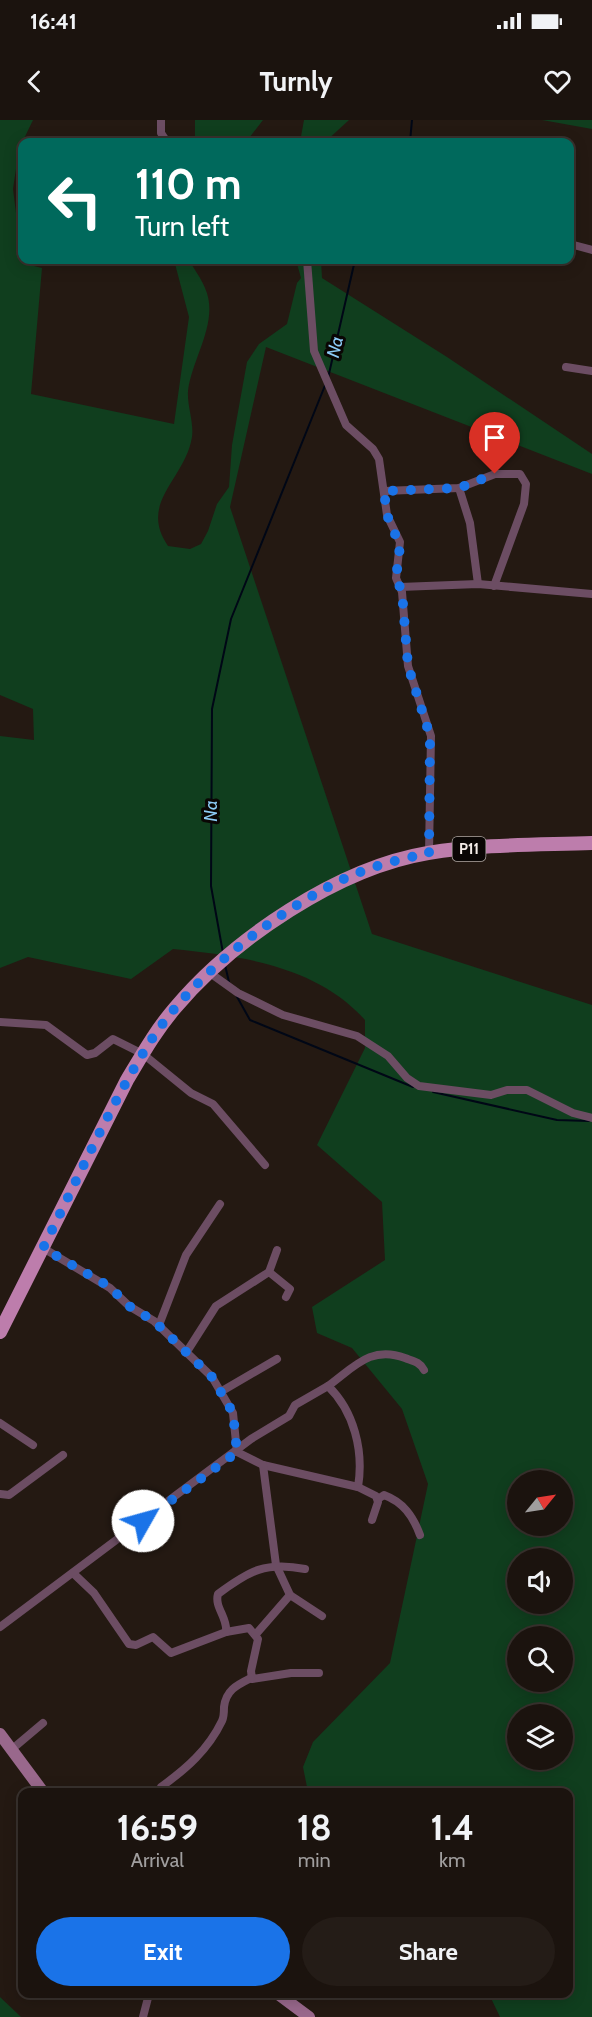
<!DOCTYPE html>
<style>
body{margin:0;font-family:Cabin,sans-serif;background:#241c17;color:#f1f3f6;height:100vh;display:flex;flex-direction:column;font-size:22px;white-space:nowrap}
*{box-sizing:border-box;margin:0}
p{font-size:20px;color:#a09e9e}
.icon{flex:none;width:33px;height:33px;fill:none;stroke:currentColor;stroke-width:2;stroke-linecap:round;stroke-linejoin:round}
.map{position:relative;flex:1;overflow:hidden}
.details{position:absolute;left:18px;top:1668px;width:555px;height:210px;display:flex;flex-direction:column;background:#1b130e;border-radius:12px;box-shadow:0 3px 15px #0003,0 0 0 2px #39322e}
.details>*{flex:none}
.guide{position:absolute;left:18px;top:18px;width:556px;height:126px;border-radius:12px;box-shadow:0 3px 15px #0003,0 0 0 2px #39322e;background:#00695c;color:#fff;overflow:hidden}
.needle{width:39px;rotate:60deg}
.buttons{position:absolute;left:507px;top:1350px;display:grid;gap:12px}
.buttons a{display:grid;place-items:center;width:66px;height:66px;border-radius:50%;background:#1b130e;box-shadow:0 3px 15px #0003,0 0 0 2px #39322e;font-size:30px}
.pin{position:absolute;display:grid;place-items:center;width:51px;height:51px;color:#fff;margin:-62px -26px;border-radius:50% 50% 50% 0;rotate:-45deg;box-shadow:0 0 6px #0007}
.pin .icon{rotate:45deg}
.me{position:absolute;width:66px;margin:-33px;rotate:52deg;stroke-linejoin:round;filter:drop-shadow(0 0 4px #0008)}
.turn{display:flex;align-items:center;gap:21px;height:126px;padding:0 18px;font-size:27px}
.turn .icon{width:78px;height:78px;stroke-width:2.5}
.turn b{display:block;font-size:42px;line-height:51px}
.eta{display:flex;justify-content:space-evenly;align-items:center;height:102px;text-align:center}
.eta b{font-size:36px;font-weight:700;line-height:42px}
.action{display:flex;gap:12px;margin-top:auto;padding:12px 18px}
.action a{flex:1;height:69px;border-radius:36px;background:#1a73e8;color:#fff;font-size:24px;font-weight:700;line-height:69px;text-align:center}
.action a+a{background:#241c17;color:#f1f3f6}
.status{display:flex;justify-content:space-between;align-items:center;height:42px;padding:0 30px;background:#1b130e;direction:ltr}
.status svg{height:16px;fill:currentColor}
header{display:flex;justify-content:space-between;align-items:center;height:78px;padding:0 18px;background:#1b130e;font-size:27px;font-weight:700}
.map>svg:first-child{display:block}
.green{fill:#103e1e;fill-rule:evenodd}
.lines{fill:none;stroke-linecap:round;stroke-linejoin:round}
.stream{stroke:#000716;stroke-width:2}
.street{stroke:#6c4d63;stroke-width:8}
.secondary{stroke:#99688c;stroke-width:12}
.primary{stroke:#bd7dac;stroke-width:14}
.route{stroke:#1a73e8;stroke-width:10;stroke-dasharray:0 18}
.labels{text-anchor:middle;stroke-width:6;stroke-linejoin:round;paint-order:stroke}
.shield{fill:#0a0604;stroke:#aea7a3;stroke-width:1.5}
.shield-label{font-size:15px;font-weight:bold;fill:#f4ece7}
.water-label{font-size:18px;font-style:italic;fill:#8dccf7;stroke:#0a0604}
</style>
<div class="status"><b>16:41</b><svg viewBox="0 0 49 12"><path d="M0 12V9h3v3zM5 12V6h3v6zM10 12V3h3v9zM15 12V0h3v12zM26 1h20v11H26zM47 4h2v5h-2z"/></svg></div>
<header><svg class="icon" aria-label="back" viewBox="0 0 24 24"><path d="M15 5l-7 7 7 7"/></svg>Turnly<svg class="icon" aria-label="heart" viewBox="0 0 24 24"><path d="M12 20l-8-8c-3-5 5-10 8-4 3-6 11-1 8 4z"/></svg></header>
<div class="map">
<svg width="592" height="1897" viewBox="0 0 592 1897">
<rect width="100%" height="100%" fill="#241912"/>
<g class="green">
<path d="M0,0H33L19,29L13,69L22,140H27L30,145L42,148L31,274L174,304L189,197L174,140H189C194,149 201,158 205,168C220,201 192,238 188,271C187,286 194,302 192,317C185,360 138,382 168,426L190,429L201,424L208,411L217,384L229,367L232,325L247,242L259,224L287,204L297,163L301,158L296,140H321L322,158L447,237L592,334V354L266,227L230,387L372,814L592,885V1897H500L489,1874H568V1672H308L303,1647L313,1622L390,1543L428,1364L402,1289L352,1228L317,1213L312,1187L385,1140L382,1082L317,1025L365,928V900C317,846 242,836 173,829L131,859L28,837L0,848V616L34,620L33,589L0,575ZM518,1360H562V1406H518ZM518,1438H562V1484H518ZM518,1516H562V1562H518ZM518,1594H562V1640H518Z"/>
<polygon points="195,0 263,0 246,22 232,20 229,22 195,22"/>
<polygon points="304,0 349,0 325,22 300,22"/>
<polygon points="542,0 592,0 592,9"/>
<polygon points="0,1877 21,1897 0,1897"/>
</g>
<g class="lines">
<g class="stream">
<polyline points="410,22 412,0"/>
<polyline points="328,258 355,140"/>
<polyline points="223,833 211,766 212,589 231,499 326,263"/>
<polyline points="225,845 229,862"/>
<polyline points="236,875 250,900 413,967"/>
<polyline points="433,972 557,1000 589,1001"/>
</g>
<g class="street">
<polyline points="161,0 161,13 167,22"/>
<polyline points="570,124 592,130"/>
<polyline points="307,140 314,231 346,305 373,329 379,339 387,395 400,422 396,458 402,472 408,546 431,616 429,733"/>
<polyline points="566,247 592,251"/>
<polyline points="459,368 470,403 478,464"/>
<polyline points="384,371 459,368 495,354 520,354 526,364 524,384 494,466"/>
<polyline points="400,467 478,464 592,474"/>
<polyline points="210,853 238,873 283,895 357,916 388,936 407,958 419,966 491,975 507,970 527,970 573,993 592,998"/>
<polyline points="0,902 46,905 87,935 95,933 113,919 143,934 191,973 213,984 265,1045"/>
<polyline points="43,1128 110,1168 129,1186 154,1201 212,1257 233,1293 237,1332"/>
<polyline points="269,1152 290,1169 286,1177"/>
<polyline points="159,1205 186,1135 220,1084"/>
<polyline points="186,1233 216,1186 269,1152 277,1130"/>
<path d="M328,1266C354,1247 371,1225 405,1238C413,1241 420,1242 424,1250"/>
<polyline points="222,1271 277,1239"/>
<polyline points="0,1303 33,1325"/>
<polyline points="237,1332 263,1345 358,1367 376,1376 378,1382 372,1400"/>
<polyline points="263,1345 276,1445 290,1475 322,1496"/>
<polyline points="0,1374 9,1375 63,1335"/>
<path d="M378,1379L384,1375C403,1382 413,1396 420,1415"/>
<polyline points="73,1453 94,1473 129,1524 136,1525 153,1517 171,1533 226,1512 249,1508 258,1519 251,1551 252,1559 291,1553 319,1553"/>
<path d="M0,1507L251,1319L289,1296L295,1285L328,1266C354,1291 364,1331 358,1367"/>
<path d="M226,1512C228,1498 214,1487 218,1474C249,1451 266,1441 305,1449"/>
<polyline points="256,1514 290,1475"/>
<polyline points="11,1630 43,1603"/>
<path d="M159,1672L161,1667C186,1649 208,1630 222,1601C224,1597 224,1592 224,1587C226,1570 237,1565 251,1558"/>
<polyline points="143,1897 149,1874"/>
</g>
<g class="secondary">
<polyline points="0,1614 43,1672"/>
<polyline points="278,1874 309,1897"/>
</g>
<path class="primary" d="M0,1212L127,960C142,935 156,910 175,888C233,819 338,748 428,733C482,724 538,725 592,723"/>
</g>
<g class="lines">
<path class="route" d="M143,1401L237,1332L233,1293L212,1257L154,1201L129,1186L110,1167L43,1128C78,1059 109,987 150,922C190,859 264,801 330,766C360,749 396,740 429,733L430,616L408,546L402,472L396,458L400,426L387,395L384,371L459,368L495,354"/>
</g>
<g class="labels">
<rect class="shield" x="452.5" y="717" width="33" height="24" rx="4.5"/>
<g class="shield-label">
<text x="469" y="734">P11</text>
</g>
<g class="water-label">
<text transform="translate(335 227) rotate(-77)" y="6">Na</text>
<text transform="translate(211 691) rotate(-90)" y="6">Na</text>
</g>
</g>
</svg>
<div class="buttons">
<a><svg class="needle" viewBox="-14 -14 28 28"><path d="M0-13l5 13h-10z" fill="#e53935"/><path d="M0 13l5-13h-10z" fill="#a09e9e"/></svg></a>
<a><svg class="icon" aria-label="sound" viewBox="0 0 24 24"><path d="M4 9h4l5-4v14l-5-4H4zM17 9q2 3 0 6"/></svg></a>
<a><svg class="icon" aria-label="search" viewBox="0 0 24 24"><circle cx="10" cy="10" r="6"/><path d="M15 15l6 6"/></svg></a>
<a><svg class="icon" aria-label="layers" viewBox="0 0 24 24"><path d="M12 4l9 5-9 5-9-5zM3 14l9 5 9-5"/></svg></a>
</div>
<div class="pin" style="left:495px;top:354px;background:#d93025"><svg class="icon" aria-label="arrive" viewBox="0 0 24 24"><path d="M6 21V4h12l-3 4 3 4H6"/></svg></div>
<svg class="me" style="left:143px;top:1401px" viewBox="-20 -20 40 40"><circle r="19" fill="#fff"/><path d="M0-13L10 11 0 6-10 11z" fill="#1a73e8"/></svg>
<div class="guide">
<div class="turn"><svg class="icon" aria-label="left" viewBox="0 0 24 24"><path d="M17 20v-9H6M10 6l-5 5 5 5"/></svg><div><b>110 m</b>Turn left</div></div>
</div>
<section class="details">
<div class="eta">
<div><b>16:59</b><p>Arrival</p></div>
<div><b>18</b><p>min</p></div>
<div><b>1.4</b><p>km</p></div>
</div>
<div class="action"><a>Exit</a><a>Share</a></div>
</section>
</div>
